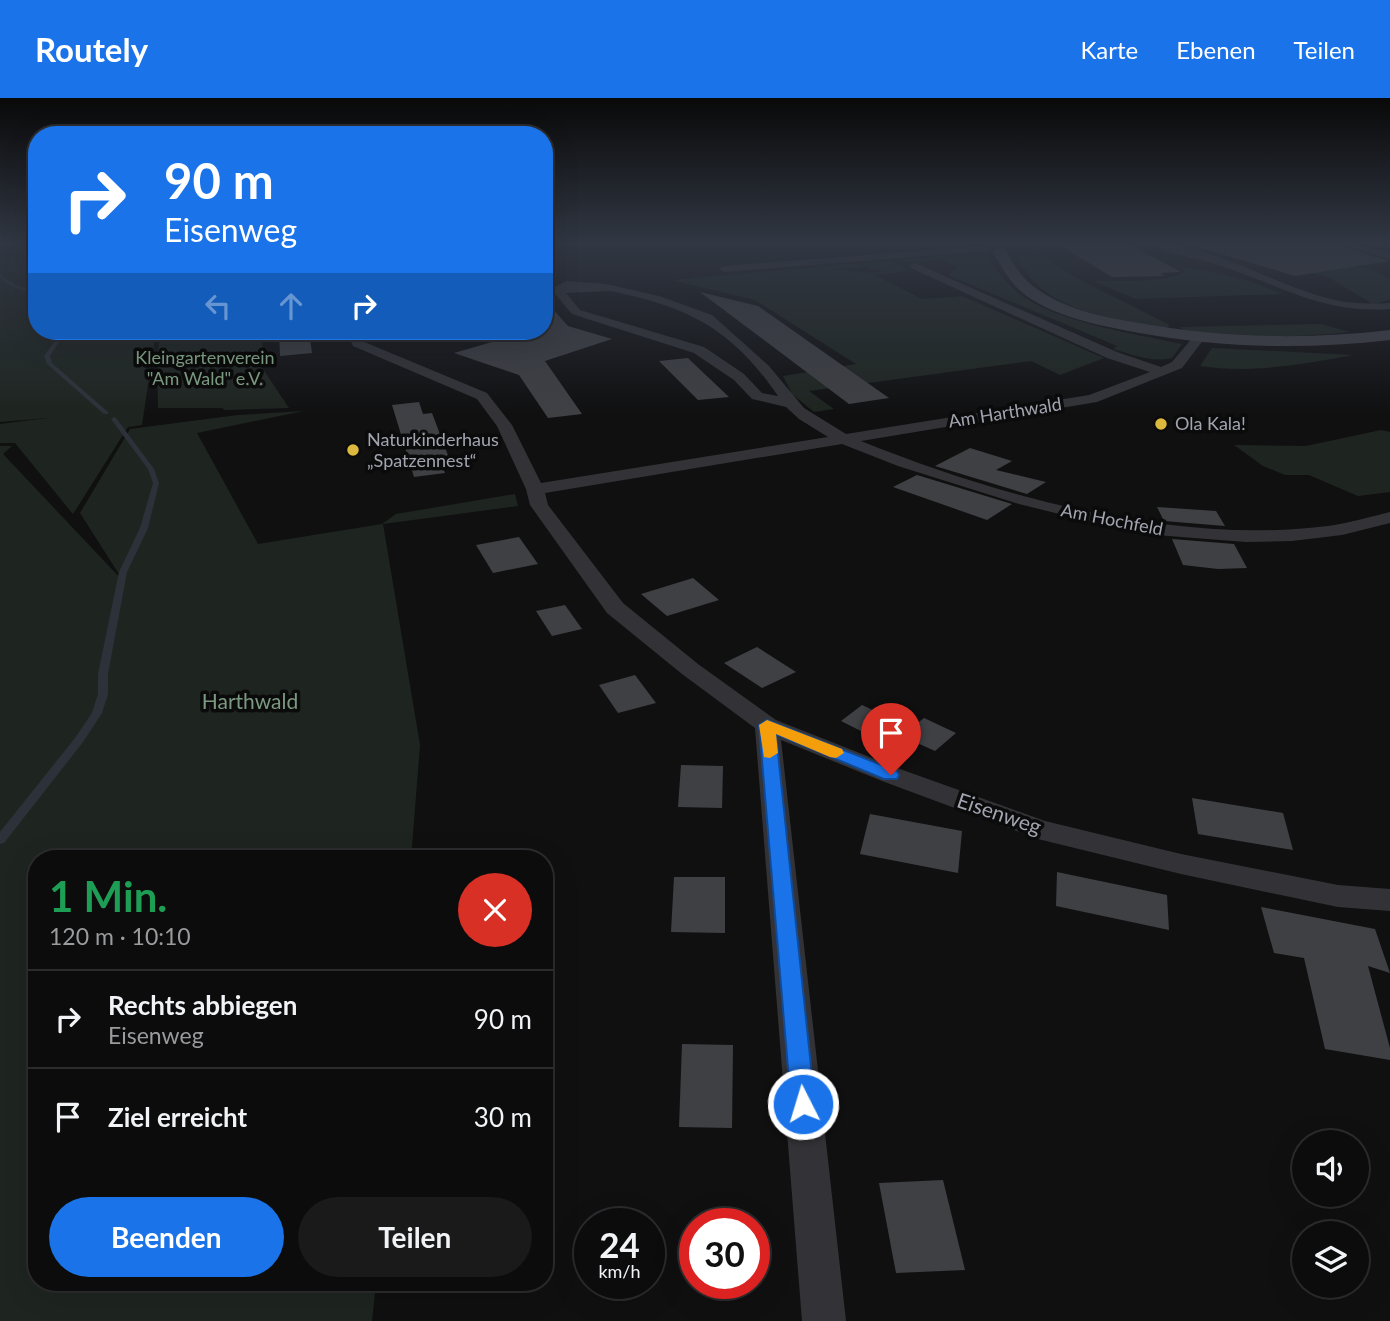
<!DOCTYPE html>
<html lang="de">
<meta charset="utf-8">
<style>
body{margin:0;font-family:Lato,sans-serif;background:#1a1a1b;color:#f1f3f6;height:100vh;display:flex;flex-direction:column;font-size:26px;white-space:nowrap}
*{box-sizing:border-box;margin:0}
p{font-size:23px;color:#9a9b9d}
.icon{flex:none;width:38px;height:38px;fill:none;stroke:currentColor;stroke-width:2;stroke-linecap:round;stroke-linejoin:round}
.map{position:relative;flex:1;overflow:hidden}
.sheet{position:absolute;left:28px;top:752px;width:525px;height:441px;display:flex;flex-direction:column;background:#0c0c0d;border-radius:28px;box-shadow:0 7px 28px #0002,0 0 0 2px #2c2c2e}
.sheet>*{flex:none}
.hud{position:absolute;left:28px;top:28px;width:525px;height:214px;border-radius:28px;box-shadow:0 7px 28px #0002,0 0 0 2px #2c2c2e;background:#1a73e8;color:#fff;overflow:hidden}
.controls{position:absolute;left:1292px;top:1032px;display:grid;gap:14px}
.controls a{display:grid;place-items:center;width:77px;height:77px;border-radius:50%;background:#0c0c0d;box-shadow:0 7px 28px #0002,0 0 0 2px #2c2c2e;font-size:35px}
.speed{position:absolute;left:574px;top:1110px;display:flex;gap:14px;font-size:35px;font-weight:700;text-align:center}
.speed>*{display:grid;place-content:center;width:91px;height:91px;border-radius:50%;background:#0c0c0d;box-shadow:0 7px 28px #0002,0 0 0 2px #2c2c2e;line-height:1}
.speed small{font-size:18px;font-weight:400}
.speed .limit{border:10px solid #d22;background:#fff;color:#111}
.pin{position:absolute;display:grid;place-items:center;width:60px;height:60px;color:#fff;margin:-72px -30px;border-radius:50% 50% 50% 0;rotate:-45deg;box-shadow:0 0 7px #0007}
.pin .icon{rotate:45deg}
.me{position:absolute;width:77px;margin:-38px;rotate:355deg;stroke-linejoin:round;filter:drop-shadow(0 0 5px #0008)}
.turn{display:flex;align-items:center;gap:24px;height:147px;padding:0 21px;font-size:32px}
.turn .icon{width:91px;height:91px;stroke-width:2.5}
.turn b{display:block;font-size:49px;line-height:60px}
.lanes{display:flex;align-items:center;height:66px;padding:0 21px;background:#0003;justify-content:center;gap:35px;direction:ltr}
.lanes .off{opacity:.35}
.round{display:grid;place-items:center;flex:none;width:74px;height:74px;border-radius:37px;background:#1a1a1b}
.head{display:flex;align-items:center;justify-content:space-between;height:119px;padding:0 21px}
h1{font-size:42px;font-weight:700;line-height:52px;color:#1e9e55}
.button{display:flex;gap:14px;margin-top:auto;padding:14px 21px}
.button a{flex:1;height:80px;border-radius:42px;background:#1a73e8;color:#fff;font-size:28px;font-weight:700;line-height:80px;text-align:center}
.button a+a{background:#1a1a1b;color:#f1f3f6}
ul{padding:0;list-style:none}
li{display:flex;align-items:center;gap:21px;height:98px;padding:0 21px;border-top:2px solid #2c2c2e}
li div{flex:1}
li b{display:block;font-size:26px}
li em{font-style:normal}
header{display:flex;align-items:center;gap:42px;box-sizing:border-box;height:98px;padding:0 35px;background:#1a73e8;color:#fff}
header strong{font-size:33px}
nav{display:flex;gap:38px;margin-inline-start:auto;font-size:24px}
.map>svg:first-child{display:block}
.green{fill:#1e2520}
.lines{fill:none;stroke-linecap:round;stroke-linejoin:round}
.stream{fill:#2d323a;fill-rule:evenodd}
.building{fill:#3f4044}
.street{fill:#333337;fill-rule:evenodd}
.secondary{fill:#3f4045;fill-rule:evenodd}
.route{fill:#1a73e8;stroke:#114b97;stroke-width:2}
.slow{fill:#f59e0b}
.poi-dot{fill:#dcb93c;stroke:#0b0b0c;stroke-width:2.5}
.labels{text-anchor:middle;stroke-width:7;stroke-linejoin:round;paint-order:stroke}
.far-park-label{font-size:18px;fill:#7b9980;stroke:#0b0b0c}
.far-street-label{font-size:18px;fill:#a2a5b0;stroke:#0b0b0c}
.far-poi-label{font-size:18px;fill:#a2a5b0;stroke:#0b0b0c;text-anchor:start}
.park-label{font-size:21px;fill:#7b9980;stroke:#0b0b0c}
.street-label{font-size:21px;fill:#a2a5b0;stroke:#0b0b0c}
</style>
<header>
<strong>Routely</strong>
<nav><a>Karte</a><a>Ebenen</a><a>Teilen</a></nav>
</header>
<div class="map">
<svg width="1390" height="1223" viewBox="0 0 1390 1223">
<rect width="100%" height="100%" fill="#101011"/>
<g class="green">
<polygon points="0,144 37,144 37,233 156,233 142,327 128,329 73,416 15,345 0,345 0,326 48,320 0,324"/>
<polygon points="1204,144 1263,144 1374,173 1390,181 1390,202 1373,206 1328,179"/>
<path d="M1036,155L1086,185L1170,227L1166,230C1125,224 1074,217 1041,190C1031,183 1024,170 1017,160Z"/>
<path d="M957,157L986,159C996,170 1004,183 1015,192C1048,223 1137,236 1182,246L1172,260C1153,265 1133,257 1113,251L1117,248L948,177L957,169L940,161L906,164L901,162Z"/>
<polygon points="890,163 907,171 901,173 911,173 875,177 922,201 962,198 1104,260 1060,277 1031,263 809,293 834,311 814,314 792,296 783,278 856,266 755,202 671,182 856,165 863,170 835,170 867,175 888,172 871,171 860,165"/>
<path d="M1180,169C1217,173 1248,181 1282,196L1135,201L1094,183C1116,182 1169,186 1185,173Z"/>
<path d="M1321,226L1350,234C1318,238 1203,244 1179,229Z"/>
<polygon points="160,233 262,233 263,261 259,265 289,310 225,312 222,310 158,310 157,266"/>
<path d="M1212,250L1354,257C1302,266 1253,276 1200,268Z"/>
<polygon points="304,313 197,335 258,446 382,426 396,416 515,396 518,408 383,426 420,647 411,761 37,761 37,1185 376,1185 372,1223 0,1223 0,348 12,348 3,356 124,484 80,415 130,331 238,317"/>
<polygon points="1381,332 1390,334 1390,394 1358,398 1309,377 1285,377 1263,368 1234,347 1306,348"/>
</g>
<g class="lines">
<g class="stream">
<path d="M0,176C12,186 21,190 37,192V194C22,193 10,190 0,180Z"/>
<polygon points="62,233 66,233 50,258 52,265 108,314 108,316 104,316 47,266 44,258"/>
<polygon points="114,319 116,320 154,371 159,385 148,430 127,474 108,576 108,596 102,615 83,644 4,745 0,746 0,734 75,640 92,615 98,596 98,576 119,474 140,430 153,385 148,371 111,321"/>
</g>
</g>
<g class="building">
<polygon points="1199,144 1328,144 1389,163 1295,178 1198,149"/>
<polygon points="1127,145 1181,174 1160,175 1165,178 1112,179 1059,147"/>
<polygon points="700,194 758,208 889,300 849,306"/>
<polygon points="544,201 568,228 612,241 545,263 582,316 548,320 519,277 454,255 530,233 544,233"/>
<polygon points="279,233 309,233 312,255 280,258"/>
<polygon points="688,260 692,264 729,299 698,302 659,263"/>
<polygon points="419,304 423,316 432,315 449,360 440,361 445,375 414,379 392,307"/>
<polygon points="970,350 1012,363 996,372 1046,384 1027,396 935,368"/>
<polygon points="917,377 1012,406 987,422 893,389"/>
<polygon points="1157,409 1216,413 1225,428 1164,423"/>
<polygon points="519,439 538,466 493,475 476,447"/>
<polygon points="1172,441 1234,446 1247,470 1218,471 1183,467"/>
<polygon points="693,480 719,502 667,518 641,496"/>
<polygon points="565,507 582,531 552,538 536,513"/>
<polygon points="757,549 796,574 762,590 724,565"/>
<polygon points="635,577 656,605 618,615 599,587"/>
<polygon points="862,607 911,630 924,620 956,635 935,653 915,644 903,654 841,623"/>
<polygon points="681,667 723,668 722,710 678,709"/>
<polygon points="1192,700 1283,715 1293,752 1198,736"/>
<polygon points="870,716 962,733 958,775 860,756"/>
<polygon points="1057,774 1167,797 1169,832 1056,808"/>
<polygon points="674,779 725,779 725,835 671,834"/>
<polygon points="1261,809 1375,831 1390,875 1368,868 1390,950 1390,962 1325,951 1304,860 1274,855"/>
<polygon points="682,946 733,947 732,1030 679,1029"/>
<polygon points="943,1082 965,1172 896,1175 879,1085"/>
</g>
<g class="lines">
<g class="street">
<polygon points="1014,144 1041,144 1015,150 1010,147"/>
<path d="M1146,144C1211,144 1269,186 1331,201C1350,206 1370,206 1390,205V211C1321,216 1281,187 1218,167C1195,159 1166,156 1146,144Z"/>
<polygon points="1330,144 1347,144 1390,155 1390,161"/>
<polygon points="984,148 987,149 987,153 724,174 719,171 724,168"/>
<path d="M915,165L1117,254L1161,269L1172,264L1194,238H1202L1204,241L1182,270L1097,304L861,343C1002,400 1176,447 1328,428C1350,425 1369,419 1390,414V425L1342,437L1292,443L1246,444L1156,437L1112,429L1019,406L898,368L842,346L545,395L548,407L623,505L698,566L776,622L900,671L1045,723L1181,756L1338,787L1390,791V813L1338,809L1181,776L1038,741L882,683L781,642L846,1223H802L755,630L682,576L607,515L530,407L526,391L497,328L477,301L353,248L346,233H358L362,243L487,295L512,327L541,385L828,339L799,321L786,309L752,301L734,282L694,255L572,216L551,191L566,183L606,186L659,198L712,217L769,268L804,310L846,336L1089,297L1150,274L1107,260L911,170L910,168ZM611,193C689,209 732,231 778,298L762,295L744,276L704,249L580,212L566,195Z"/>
</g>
<path class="secondary" d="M999,149L1004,150C1012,163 1020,179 1033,188C1063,211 1102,219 1139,225C1223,240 1305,242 1390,232V242C1304,252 1220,250 1134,234C1097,227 1055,219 1024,196C1010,185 1001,168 992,153Z"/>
</g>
<linearGradient id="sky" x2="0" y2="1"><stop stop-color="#090909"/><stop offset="0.46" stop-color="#313743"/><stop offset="1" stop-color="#313743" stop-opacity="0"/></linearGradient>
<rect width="1390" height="316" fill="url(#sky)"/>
<polygon class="route" points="767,622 897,673 899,677 897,681 884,681 776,636 815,1006 811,1014 803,1017 794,1014 791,1006 759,627"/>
<polygon class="slow" points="767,622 842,651 844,655 836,660 830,659 776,636 778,655 770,660 764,659 759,627"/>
<g class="poi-dot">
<circle cx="1161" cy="326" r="7"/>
<circle cx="353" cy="352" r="7"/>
</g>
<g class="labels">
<g class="far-park-label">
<text x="205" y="266">Kleingartenverein<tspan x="205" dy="21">"Am Wald" e.V.</tspan></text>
</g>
<g class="far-street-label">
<text transform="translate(1005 315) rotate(-9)" y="6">Am Harthwald</text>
<text transform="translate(1112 422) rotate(11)" y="6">Am Hochfeld</text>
</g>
<g class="far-poi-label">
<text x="1175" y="332">Ola Kala!</text>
<text x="367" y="348">Naturkinderhaus<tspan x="367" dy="21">„Spatzennest“</tspan></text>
</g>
<g class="park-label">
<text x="250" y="611">Harthwald</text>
</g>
<g class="street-label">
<text transform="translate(999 716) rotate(19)" y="7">Eisenweg</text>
</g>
</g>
</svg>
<div class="controls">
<a><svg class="icon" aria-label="sound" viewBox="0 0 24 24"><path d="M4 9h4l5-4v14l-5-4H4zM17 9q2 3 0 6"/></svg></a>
<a><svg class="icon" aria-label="layers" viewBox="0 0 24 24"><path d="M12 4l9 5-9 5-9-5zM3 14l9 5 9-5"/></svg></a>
</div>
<div class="speed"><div>24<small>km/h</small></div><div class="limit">30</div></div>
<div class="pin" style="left:891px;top:677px;background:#d93025"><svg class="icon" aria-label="arrive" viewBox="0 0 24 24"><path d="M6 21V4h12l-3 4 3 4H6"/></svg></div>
<svg class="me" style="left:803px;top:1006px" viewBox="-20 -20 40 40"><circle r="17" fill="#1a73e8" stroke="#fff" stroke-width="3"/><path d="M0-11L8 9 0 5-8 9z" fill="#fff"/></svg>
<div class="hud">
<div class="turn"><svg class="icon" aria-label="right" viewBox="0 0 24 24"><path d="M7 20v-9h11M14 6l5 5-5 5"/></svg><div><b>90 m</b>Eisenweg</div></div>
<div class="lanes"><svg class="icon off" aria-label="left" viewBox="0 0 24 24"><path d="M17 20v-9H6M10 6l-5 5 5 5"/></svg><svg class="icon off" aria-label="ahead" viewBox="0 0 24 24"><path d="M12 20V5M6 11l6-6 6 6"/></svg><svg class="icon" aria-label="right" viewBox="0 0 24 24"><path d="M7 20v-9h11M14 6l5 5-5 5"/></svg></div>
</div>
<section class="sheet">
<div class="head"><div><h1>1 Min.</h1><p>120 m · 10:10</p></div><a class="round" style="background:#d93025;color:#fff"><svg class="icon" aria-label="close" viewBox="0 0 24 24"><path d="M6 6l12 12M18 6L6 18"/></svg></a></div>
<ul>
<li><svg class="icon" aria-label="right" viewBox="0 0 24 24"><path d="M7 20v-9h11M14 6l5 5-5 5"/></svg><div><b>Rechts abbiegen</b><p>Eisenweg</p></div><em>90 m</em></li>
<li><svg class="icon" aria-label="arrive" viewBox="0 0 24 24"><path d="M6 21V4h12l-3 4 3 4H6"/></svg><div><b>Ziel erreicht</b></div><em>30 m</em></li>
</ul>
<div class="button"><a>Beenden</a><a>Teilen</a></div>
</section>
</div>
